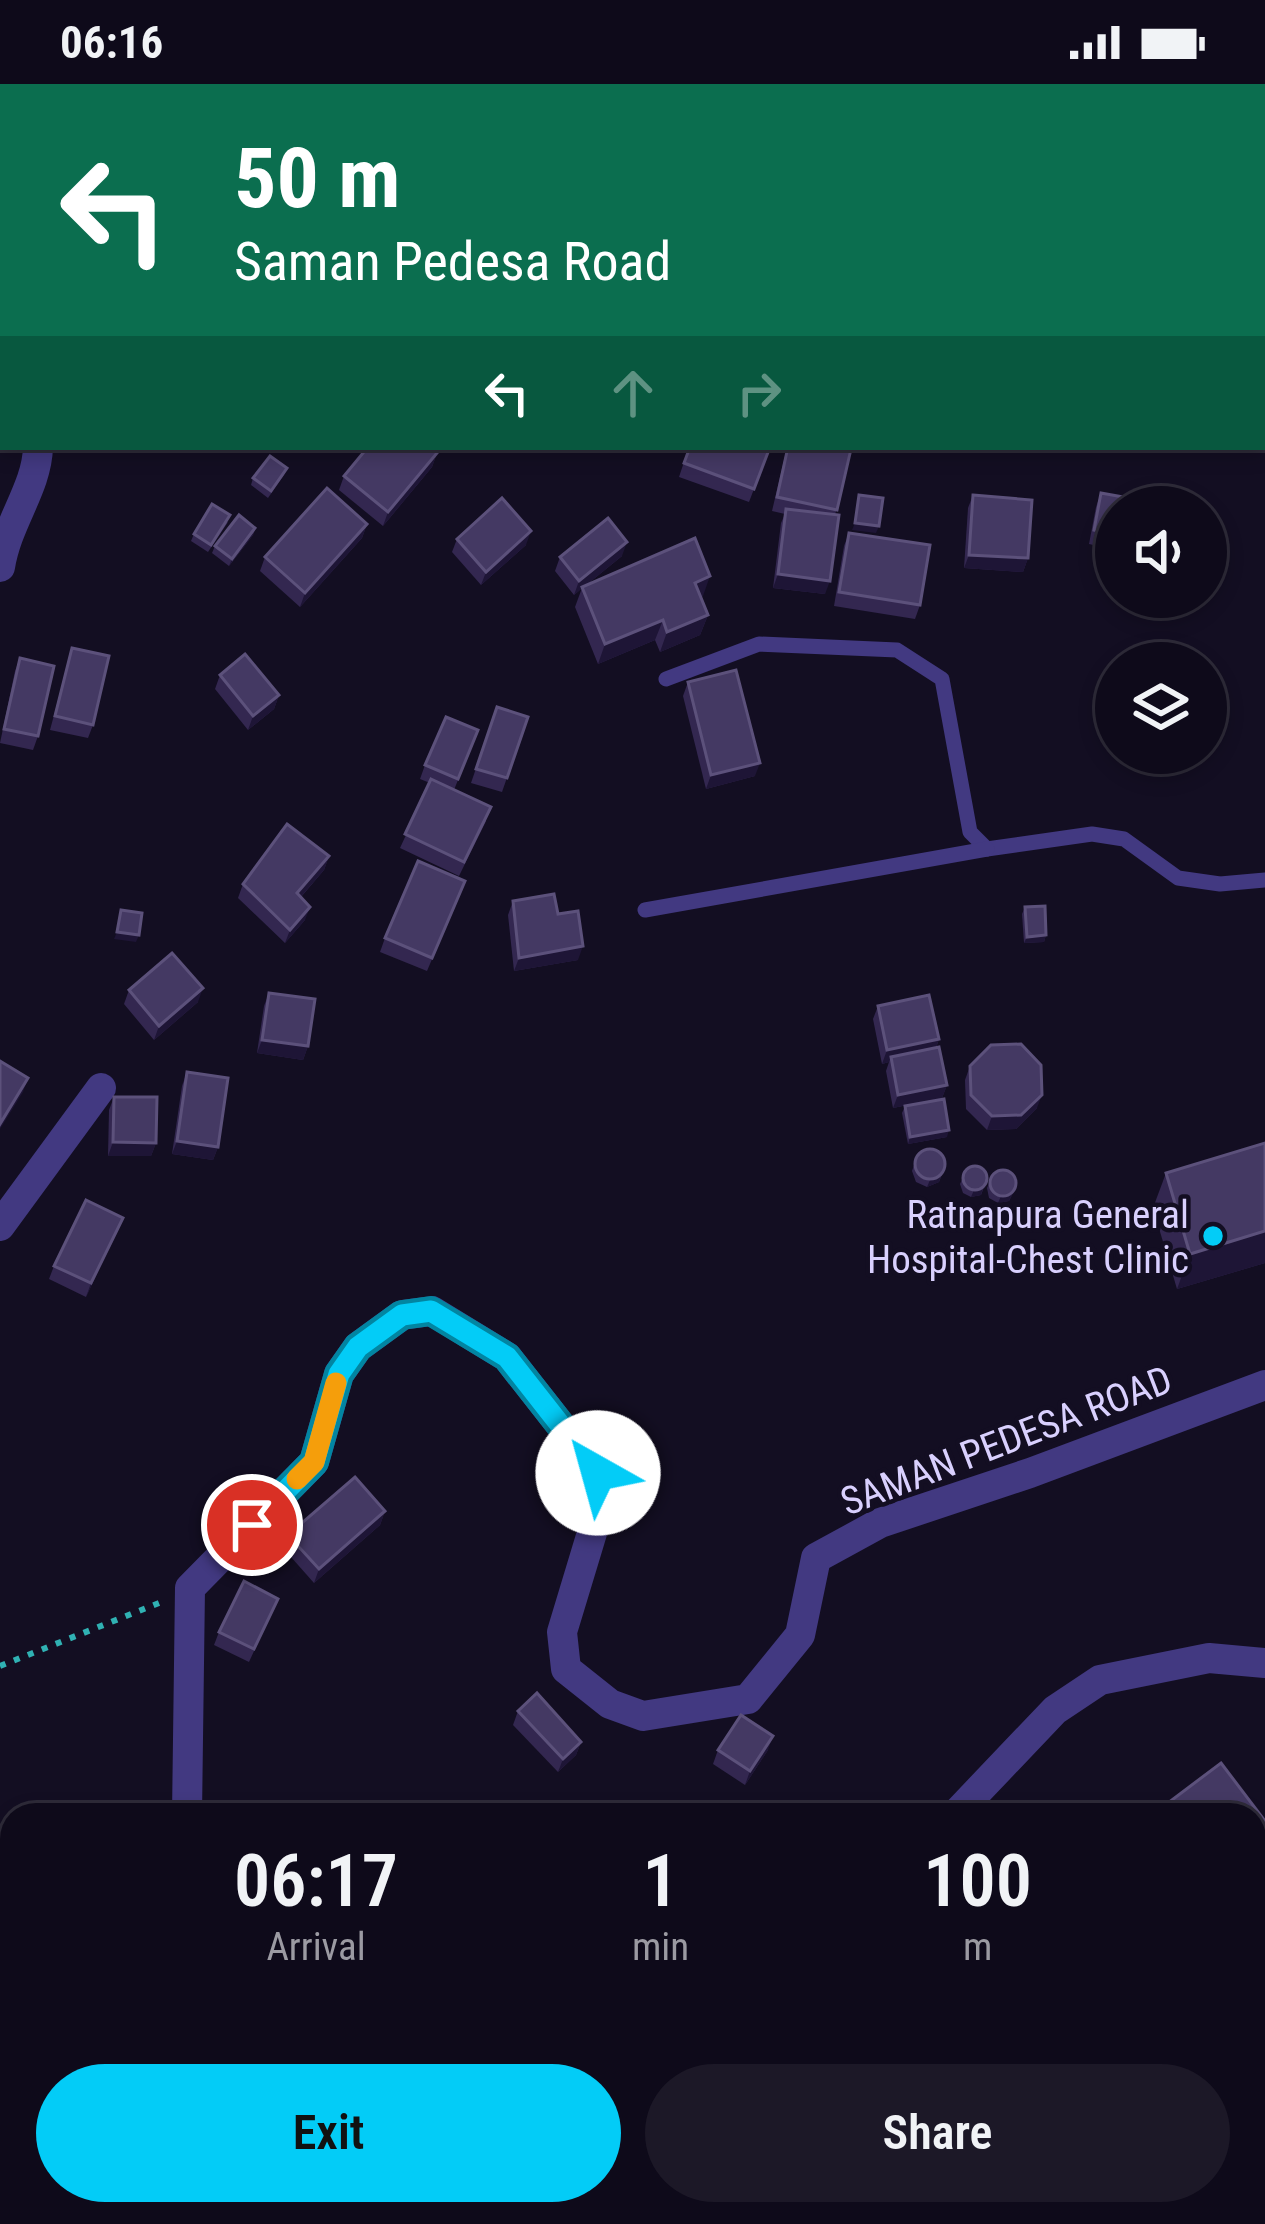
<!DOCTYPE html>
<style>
body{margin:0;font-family:"Roboto Condensed",sans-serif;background:#1c1827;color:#f1f3f6;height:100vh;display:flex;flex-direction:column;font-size:45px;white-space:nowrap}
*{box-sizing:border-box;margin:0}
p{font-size:39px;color:#9b9aa2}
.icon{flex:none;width:66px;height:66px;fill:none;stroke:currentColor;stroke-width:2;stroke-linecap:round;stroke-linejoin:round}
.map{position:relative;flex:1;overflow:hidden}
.drawer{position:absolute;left:0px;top:1719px;width:1266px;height:423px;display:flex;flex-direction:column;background:#0e0a1a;border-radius:36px 36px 0 0;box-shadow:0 6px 18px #0003,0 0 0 3px #2e2b39}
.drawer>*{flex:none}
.hud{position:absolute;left:0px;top:0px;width:1266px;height:366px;box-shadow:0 6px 18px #0003,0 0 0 3px #2e2b39;background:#0b6e4f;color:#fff;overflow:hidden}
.controls{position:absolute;left:1095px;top:402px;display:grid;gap:24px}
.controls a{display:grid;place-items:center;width:132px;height:132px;border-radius:50%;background:#0e0a1a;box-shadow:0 6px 18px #0003,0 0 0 3px #2e2b39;font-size:60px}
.pin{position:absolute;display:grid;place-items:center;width:102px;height:102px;color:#fff;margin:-51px;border:6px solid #fff;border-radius:50%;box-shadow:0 3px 12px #0007}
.me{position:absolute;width:132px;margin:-66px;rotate:322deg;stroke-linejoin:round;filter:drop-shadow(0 0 9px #0008)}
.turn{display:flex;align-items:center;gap:42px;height:252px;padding:0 36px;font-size:54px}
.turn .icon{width:156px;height:156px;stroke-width:2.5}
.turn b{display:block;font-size:84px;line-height:102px}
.lanes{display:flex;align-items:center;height:114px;padding:0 36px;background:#0003;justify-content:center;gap:60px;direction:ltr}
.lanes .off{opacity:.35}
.eta{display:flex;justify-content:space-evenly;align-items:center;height:204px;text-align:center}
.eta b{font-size:72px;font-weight:600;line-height:84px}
.cta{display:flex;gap:24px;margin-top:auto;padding:24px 36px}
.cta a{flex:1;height:138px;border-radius:72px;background:#03ccf7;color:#111;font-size:48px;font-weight:600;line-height:138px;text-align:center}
.cta a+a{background:#1c1827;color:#f1f3f6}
.status{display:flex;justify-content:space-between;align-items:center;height:84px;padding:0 60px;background:#0e0a1a;direction:ltr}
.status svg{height:33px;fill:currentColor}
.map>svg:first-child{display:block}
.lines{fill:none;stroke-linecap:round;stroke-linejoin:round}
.path{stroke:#30b1b3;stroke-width:6;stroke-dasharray:6 9;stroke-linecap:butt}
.service{stroke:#423981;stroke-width:15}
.minor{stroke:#423981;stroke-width:30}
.wall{fill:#332750}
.shaded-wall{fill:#1e1536}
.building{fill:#443963;stroke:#5c517b;stroke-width:3}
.route-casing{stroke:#0285a1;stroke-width:30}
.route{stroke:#03ccf7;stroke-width:21}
.slow{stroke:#f59e0b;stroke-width:21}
.poi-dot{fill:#03ccf7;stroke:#130e22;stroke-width:4.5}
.labels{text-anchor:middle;stroke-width:9;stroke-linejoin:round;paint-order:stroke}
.poi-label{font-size:39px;fill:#d9d0fe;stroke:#130e22;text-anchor:end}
.street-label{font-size:39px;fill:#d9d0fe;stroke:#130e22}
</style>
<div class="status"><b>06:16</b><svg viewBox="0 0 49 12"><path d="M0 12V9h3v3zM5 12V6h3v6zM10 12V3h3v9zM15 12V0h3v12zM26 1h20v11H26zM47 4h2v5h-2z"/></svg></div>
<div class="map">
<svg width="1265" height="2140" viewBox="0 0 1265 2140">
<rect width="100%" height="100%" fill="#130e22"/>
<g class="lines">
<polyline class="path" points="0,1582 159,1519"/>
<g class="service">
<polyline points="666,595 759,560 897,566 942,595 970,748 987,765 1092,750 1124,755 1178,794 1220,800 1265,796"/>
<polyline points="645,826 987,765"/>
</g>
<g class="minor">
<polyline points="629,0 633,3"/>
<polyline points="766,0 767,3"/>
<polyline points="478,3 485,0"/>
<polyline points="0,150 3,151"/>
<path d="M0,483C7,438 37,404 38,363"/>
<polyline points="0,1142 101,1004"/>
<polyline points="187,1731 190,1504 314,1378 339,1290 358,1263 402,1231 432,1227 507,1273 598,1389 598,1429 562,1548 566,1585 610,1620 643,1632 748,1615 800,1551 816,1474 880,1439 1030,1389 1265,1301"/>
<polyline points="955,1731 1055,1626 1100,1596 1209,1574 1265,1579"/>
<polyline points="1254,2061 1265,2056"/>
<polyline points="0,2100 12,2099"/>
<polyline points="849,2130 859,2140"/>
<polyline points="338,2140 343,2130"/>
<polyline points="1097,2140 1112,2130"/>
</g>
</g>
<g class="wall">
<polygon points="689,363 754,405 749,418 679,393"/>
<polygon points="787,363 851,365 835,431 825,510 773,504 781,439 785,430 772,427"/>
<polygon points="437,369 432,383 383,442 339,406 344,392"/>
<polygon points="287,384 284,391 268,414 251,401 253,394"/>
<polygon points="1101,409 1173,422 1116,423 1116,466 1089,460 1096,423"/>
<polygon points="973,411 1028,474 1023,488 964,484 968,424"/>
<polygon points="228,438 208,468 191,457 194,450"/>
<polygon points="367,440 362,454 300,523 260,487 265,473"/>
<polygon points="255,444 253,451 229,482 212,469 215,462"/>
<polygon points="849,449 920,521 915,535 834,522 844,462"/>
<polygon points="457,455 526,461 481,501 452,468"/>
<polygon points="622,472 585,502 703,512 701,513 708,531 700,551 660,568 655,556 598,580 575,523 582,504 574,511 555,487 560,473"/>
<polygon points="72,564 93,641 88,654 50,646"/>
<polygon points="20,574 38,652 33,666 0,659 15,587"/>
<polygon points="220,591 279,611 274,625 248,646 215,605"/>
<polygon points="688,598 755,692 706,705 683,612"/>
<polygon points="497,623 528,633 502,708 471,699"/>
<polygon points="478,646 454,706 486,737 459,792 400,764 430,699 420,695 425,681"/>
<polygon points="329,772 324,786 301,813 305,836 285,859 238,814 243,800"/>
<polygon points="465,797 427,887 380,868 385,854"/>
<polygon points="513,817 578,876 514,887 508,831"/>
<polygon points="1025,823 1046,851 1044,858 1024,859 1022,830"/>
<polygon points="129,906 198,918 154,956 124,920"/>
<polygon points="269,909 308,962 303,976 257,969 264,922"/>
<polygon points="878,922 939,955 936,964 947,1001 942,1014 893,1024 886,987 889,978 882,980 873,935"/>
<polygon points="970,982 1037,1024 1016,1045 987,1046 966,1025 965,996"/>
<polygon points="187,988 218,1063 213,1076 172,1070 182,1002"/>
<polygon points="114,1013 156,1059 151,1072 108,1072 109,1026"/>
<polygon points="905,1022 947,1053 908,1060 902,1029"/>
<polygon points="1265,1059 1265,1179 1177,1205 1153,1124 1166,1089"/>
<polygon points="918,1069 946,1080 939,1098 927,1103 916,1098 912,1087"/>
<polygon points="967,1085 987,1095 981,1111 971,1113 963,1109 960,1100"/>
<polygon points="990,1097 1017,1101 1009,1117 998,1119 989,1114 987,1104"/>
<polygon points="123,1134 86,1213 49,1195 54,1182"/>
<polygon points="385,1427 380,1441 314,1499 283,1464 288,1451"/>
<polygon points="278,1515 249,1578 214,1561 219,1548"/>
<polygon points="518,1627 581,1658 576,1671 558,1688 513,1641"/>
<polygon points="718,1666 768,1666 745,1701 713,1680"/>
<polygon points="6,2123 64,2140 2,2140"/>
</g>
<g class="shaded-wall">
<polygon points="109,0 188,0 176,3 103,3"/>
<polygon points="437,369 432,383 383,442 388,428"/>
<polygon points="855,439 879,442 876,449 852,446"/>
<polygon points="367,440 362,454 300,523 305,509"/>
<polygon points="255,444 253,451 229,482 232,475"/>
<polygon points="531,447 526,461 481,501 486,488"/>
<polygon points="627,458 622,472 574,511 579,497"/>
<polygon points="969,471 1028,474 1023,488 964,484"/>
<polygon points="778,490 830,497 825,510 773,504"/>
<polygon points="710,492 703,512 688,519 695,499"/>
<polygon points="708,531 700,551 660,568 667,548"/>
<polygon points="663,536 655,556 598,580 605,560"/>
<polygon points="279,611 274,625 248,646 253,632"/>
<polygon points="760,679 755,692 706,705 711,691"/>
<polygon points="329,772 324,786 292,823 297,809"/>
<polygon points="310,823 305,836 285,859 290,846"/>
<polygon points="117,848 139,851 136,858 114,855"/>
<polygon points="1046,851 1044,858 1024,859 1027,853"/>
<polygon points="583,862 578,876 514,887 519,874"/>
<polygon points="203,904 198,918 154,956 159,942"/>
<polygon points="939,955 934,969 891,973 889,978 882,980 887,966"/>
<polygon points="262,956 308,962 303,976 257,969"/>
<polygon points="28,994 23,1008 0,1045 0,1040"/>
<polygon points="947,1001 942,1014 893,1024 898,1011"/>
<polygon points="1042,1011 1037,1024 1016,1045 987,1046 992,1032"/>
<polygon points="949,1046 947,1053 908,1060 910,1053"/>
<polygon points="177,1057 218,1063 213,1076 172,1070"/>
<polygon points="113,1058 156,1059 151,1072 108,1072"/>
<polygon points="941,1091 939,1098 927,1103 930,1096"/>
<polygon points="1017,1101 1009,1117 998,1119 1001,1112"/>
<polygon points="983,1104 981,1111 971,1113 974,1106"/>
<polygon points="123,1134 118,1147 86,1213 91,1199"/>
<polygon points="1265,1147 1265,1179 1177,1205 1190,1170"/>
<polygon points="385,1427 380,1441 314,1499 319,1485"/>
<polygon points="773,1652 768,1666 745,1701 750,1687"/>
<polygon points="581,1658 576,1671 558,1688 563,1675"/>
<polygon points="1265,1798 1265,1812 1254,1820 1254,1806"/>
</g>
<g class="building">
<polygon points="855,0 899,0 898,3 854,3"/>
<polygon points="1165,0 1265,0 1265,66 1263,66 1263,3 1165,3"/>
<polygon points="368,363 429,363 437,369 388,428 344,392"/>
<polygon points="690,363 770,363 754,405 684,379"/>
<polygon points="788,363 851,365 837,426 777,413"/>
<polygon points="270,372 287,384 271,407 253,394"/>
<polygon points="327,404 367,440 305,509 265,473"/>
<polygon points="1101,409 1173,422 1174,418 1197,422 1116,423 1116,451 1094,446"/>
<polygon points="859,411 883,414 879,442 855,439"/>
<polygon points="973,411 1032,416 1028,474 969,471"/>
<polygon points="502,414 531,447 486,488 457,455"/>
<polygon points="212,420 230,431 211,461 194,450"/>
<polygon points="786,425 839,431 830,497 778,490"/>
<polygon points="239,431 255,444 232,475 215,462"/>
<polygon points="608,434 627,458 579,497 560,473"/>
<polygon points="849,449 930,461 920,521 839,508"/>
<polygon points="695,454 710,492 695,499 708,531 667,548 663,536 605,560 582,503"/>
<polygon points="72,564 109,572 93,641 55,632"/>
<polygon points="245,570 279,611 253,632 220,591"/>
<polygon points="20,574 54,582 38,652 4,645"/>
<polygon points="736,586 760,679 711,691 688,598"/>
<polygon points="497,623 528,633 507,694 476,685"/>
<polygon points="446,633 478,646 458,695 425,681"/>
<polygon points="431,695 491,723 464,778 405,750"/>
<polygon points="287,740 329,772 297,809 310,823 290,846 243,800"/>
<polygon points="418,777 465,797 432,874 385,854"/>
<polygon points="554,810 558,830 578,827 583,862 519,874 513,817"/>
<polygon points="1045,822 1046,851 1027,853 1025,823"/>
<polygon points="121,826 142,829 139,851 117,848"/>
<polygon points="172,869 203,904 159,942 129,906"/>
<polygon points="269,909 315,915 308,962 262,956"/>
<polygon points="929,911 939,955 887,966 878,922"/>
<polygon points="1021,960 1041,981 1042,1011 1021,1031 992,1032 971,1011 970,982 991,961"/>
<polygon points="939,963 947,1001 898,1011 891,973"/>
<polygon points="0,977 28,994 0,1040"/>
<polygon points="187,988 228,994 218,1063 177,1057"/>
<polygon points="114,1013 157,1013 156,1059 113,1058"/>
<polygon points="944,1015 949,1046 910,1053 905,1022"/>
<polygon points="1265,1059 1265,1147 1190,1170 1166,1089"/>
<circle cx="930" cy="1080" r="15"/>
<circle cx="975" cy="1094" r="12"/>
<circle cx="1003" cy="1099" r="13"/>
<polygon points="86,1116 123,1134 91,1199 54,1182"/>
<polygon points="355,1393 385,1427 319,1485 288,1451"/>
<polygon points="244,1497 278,1515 254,1565 219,1548"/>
<polygon points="537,1609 581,1658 563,1675 518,1627"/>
<polygon points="741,1631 773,1652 750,1687 718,1666"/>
<polygon points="1221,1679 1265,1737 1265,1798 1254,1806 1254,1731 1152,1731"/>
<polygon points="12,2122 12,2130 63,2130 64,2140 9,2140 6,2123"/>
<polygon points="536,2130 618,2130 616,2140 534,2140"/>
</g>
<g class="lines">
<g class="route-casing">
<polyline id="route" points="252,1441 314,1378 339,1290 358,1263 402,1231 431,1227 507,1273 598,1389"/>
</g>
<use href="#route" class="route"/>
<polyline class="slow" points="297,1395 314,1378 336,1299"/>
</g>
<circle class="poi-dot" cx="1213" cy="1152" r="12"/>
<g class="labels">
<g class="poi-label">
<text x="1189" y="1144">Ratnapura General<tspan x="1189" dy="45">Hospital-Chest Clinic</tspan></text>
</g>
<g class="street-label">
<text transform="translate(1006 1356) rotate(-21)" y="14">SAMAN PEDESA ROAD</text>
</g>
</g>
</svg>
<div class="controls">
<a><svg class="icon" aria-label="sound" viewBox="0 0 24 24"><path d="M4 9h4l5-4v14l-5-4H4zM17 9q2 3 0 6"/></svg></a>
<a><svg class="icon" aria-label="layers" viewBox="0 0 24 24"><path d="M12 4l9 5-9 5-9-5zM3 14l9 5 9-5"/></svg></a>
</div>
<div class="pin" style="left:252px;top:1441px;background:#d93025"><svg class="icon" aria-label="arrive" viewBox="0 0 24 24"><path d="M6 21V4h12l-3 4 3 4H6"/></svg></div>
<svg class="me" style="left:598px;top:1389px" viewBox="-20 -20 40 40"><circle r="19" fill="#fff"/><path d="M0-13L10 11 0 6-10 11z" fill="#03ccf7"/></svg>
<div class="hud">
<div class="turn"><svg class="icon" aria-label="left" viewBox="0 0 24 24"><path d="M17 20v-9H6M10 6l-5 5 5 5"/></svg><div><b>50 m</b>Saman Pedesa Road</div></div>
<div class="lanes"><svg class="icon" aria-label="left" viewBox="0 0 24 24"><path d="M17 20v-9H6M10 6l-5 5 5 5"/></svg><svg class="icon off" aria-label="ahead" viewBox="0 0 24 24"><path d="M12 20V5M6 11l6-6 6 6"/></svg><svg class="icon off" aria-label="right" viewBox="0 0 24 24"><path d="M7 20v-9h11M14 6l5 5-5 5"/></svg></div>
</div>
<section class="drawer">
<div class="eta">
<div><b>06:17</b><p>Arrival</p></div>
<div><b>1</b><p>min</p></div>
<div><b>100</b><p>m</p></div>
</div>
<div class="cta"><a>Exit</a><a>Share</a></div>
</section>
</div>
